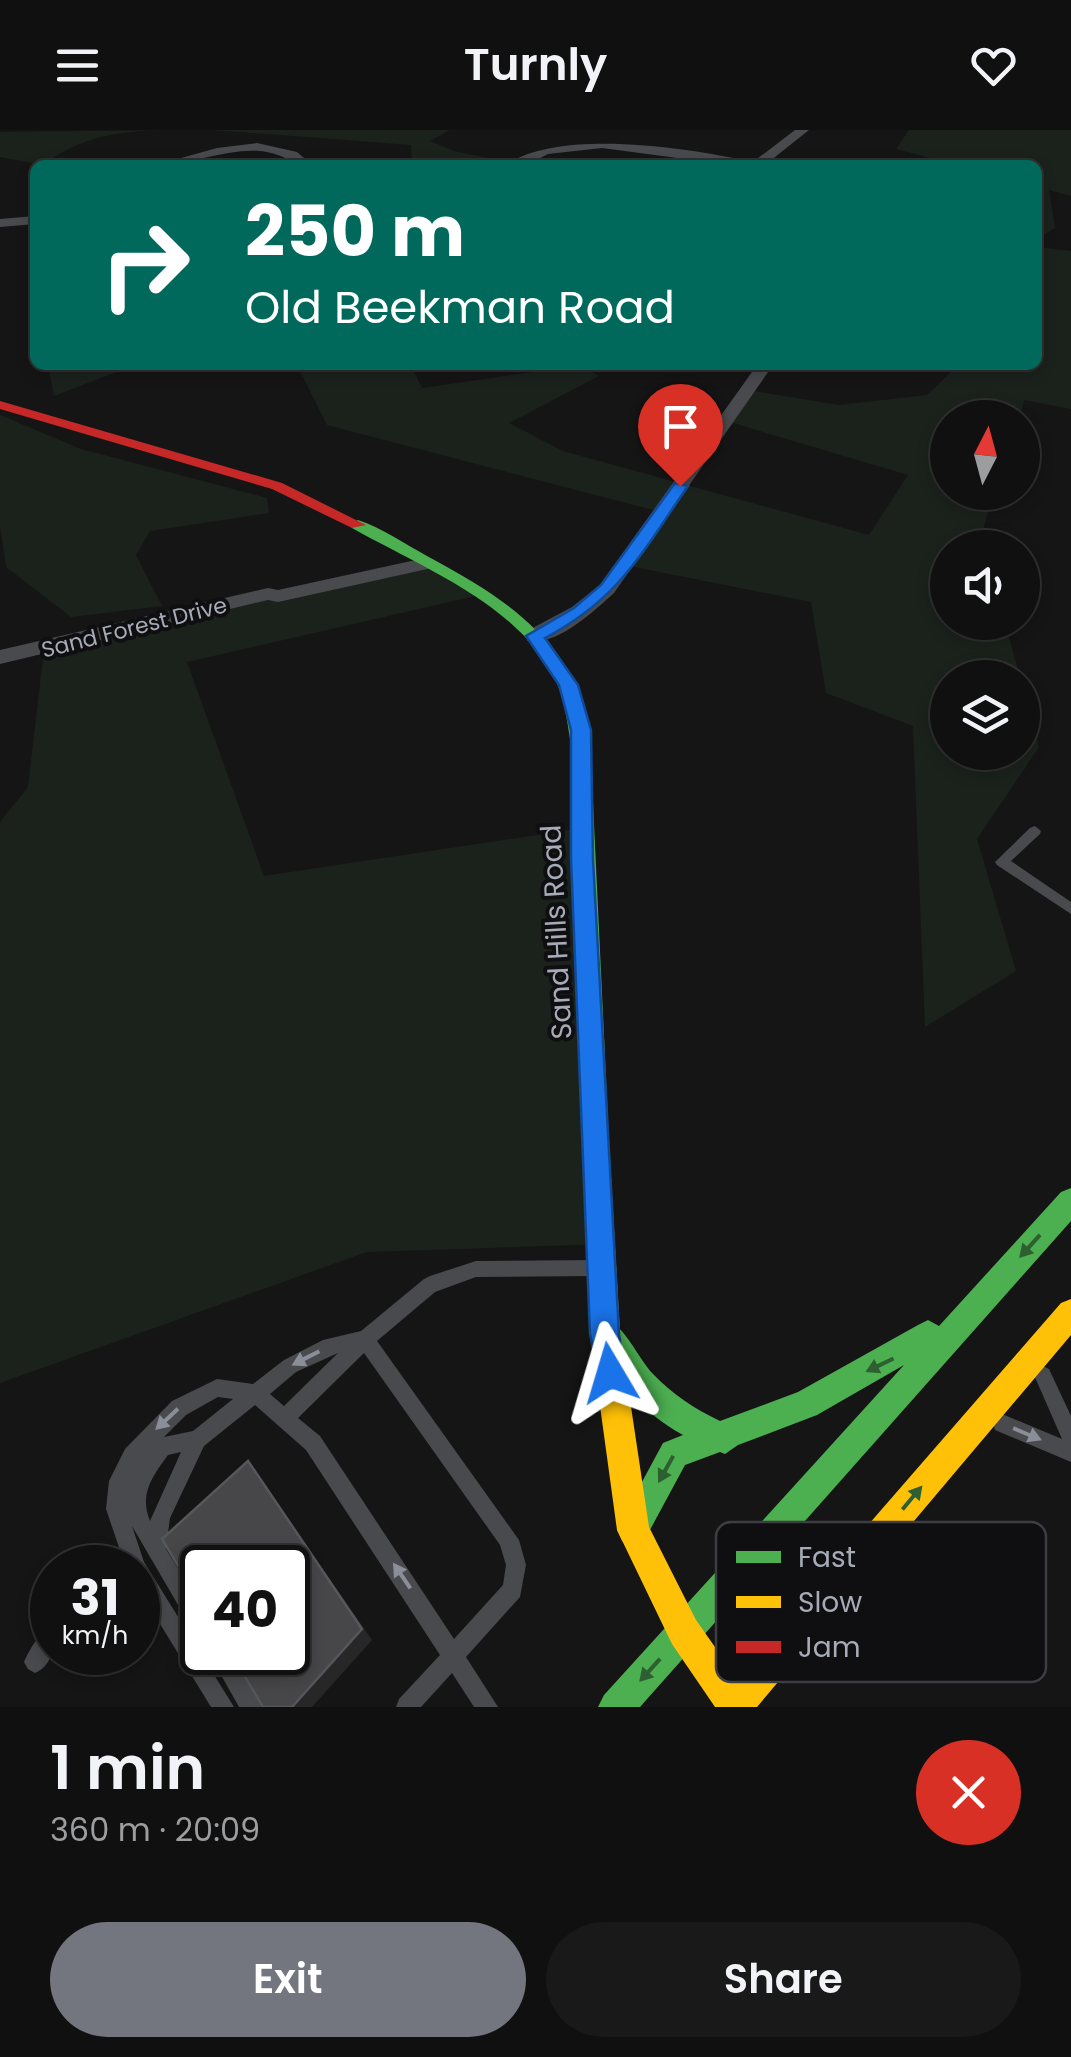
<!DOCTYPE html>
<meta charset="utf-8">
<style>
body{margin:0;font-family:Poppins,sans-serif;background:#191919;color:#f1f3f6;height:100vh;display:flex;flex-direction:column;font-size:38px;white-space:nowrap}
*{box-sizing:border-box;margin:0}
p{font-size:32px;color:#9c9d9f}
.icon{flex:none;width:55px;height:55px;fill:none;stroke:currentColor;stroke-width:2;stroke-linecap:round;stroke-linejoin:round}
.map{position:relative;height:1577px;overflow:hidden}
.drawer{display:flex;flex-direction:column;background:#101010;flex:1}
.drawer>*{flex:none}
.banner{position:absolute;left:30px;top:30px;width:1012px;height:210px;border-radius:15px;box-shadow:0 5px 15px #0003,0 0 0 2px #303030;background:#00695c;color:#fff;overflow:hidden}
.needle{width:65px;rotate:6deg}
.buttons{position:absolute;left:930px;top:270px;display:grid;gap:20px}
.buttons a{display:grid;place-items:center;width:110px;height:110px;border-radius:50%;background:#101010;box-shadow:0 5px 15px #0003,0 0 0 2px #303030;font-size:50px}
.speed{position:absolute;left:30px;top:1415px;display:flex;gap:20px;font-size:50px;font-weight:700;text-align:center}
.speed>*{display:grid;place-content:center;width:130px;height:130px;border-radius:50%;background:#101010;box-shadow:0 5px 15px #0003,0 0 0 2px #303030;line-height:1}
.speed small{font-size:25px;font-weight:400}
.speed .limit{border:5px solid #111;border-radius:15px;background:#fff;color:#111}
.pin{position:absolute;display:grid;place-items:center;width:85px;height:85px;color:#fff;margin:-102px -42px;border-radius:50% 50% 50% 0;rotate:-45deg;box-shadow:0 0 10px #0007}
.pin .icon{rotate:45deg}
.me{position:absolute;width:110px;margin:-55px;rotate:353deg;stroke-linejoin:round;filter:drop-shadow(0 0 8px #0008)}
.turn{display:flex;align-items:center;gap:35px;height:210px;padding:0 50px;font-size:45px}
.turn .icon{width:130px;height:130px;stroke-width:2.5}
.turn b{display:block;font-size:70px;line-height:85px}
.round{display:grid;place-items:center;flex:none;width:105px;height:105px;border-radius:52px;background:#191919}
.overview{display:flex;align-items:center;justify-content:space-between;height:170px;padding:0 50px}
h1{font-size:60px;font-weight:600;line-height:75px}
.action{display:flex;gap:20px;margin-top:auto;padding:20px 50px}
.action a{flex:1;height:115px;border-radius:60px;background:#73767e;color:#fff;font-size:40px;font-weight:600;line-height:115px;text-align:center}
.action a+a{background:#191919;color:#f1f3f6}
header{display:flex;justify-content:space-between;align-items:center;height:130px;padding:0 50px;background:#101010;font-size:45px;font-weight:600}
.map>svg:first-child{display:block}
.green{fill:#1b221c}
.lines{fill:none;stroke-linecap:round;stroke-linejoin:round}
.lane{fill:#494a4e;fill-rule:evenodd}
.street{fill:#494a4e;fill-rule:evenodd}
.fast{fill:#4caf50;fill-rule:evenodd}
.slow{fill:#ffc107;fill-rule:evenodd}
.jam{fill:#c62828;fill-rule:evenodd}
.shaded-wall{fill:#272728}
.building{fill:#47474a;stroke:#56575b;stroke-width:2.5}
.oneway{fill:#2e5f30}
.oneway2{fill:#8a8e98}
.route{fill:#1a73e8;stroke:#114b97;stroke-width:2.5}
.labels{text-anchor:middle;stroke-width:8;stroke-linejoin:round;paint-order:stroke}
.far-street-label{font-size:22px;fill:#a6abb7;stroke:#0f0f11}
.street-label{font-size:28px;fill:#a6abb7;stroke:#0f0f11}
.key{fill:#0f0f11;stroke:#3c3e43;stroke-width:2.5}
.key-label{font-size:28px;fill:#a6abb7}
</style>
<header><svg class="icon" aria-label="menu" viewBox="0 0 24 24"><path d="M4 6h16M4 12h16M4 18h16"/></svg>Turnly<svg class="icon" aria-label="heart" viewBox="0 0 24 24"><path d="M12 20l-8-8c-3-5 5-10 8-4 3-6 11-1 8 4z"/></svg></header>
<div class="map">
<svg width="1071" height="1577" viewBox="0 0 1071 1577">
<rect width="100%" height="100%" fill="#151515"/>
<g class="green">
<path d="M167,0C120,1 81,6 43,35L0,27V2Z"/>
<polygon points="213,0 450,0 430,11 454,21 524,35 412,35 411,15"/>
<polygon points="909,0 1071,0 1071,66 1049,60 1055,98 1038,108 1038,35 956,35 896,19"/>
<polygon points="1038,117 1071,121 1071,279 1024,270 1020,287 948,288 948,362 994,363 984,396 988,417 948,418 948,492 1005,493 1020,547 948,548 948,622 1022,622 1023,557 1039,617 977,709 1016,841 925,897 913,596 826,563 811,472 624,435 657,381 327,295 297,235 411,235 422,258 581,235 599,246 509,293 563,321 869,405 908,345 726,291 747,260 839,275 927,265 958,235 1038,235"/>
<polygon points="48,235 135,235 54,266"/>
<polygon points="0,285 81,319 267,368 269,383 150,401 136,425 162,476 71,487 6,437 0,396"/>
<polygon points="430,433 480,465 187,532 264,746 584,698 605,1114 367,1122 0,1253 0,692 28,657 44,519"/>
</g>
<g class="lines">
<g class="lane">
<polygon points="1035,696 1041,701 1040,704 1011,731 1071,772 1071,784 997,735 995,732 1030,698"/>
<path d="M596,1130L602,1132L605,1138L602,1144L596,1146L476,1147L435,1162L377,1211L519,1410L526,1435L520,1467L466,1527L498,1577H474L452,1543L421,1577H396L399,1569L440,1525L306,1320L255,1275L204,1316L170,1388L166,1419L202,1478V1507L195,1504L132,1396L144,1432L234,1577H211L138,1458V1438H126L106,1379L109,1351L125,1319L172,1271L211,1252L217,1249L253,1254L284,1230L323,1210L361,1201L424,1149L430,1146L476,1131ZM338,1223L284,1276L270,1264L296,1242ZM364,1223L500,1415L506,1435L503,1455L454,1509L320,1306L298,1288ZM218,1267L233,1269L193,1301L164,1307L186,1285ZM181,1322L150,1391C139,1364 152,1347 168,1325Z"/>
<polygon points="1043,1236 1049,1239 1071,1286 1071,1332 995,1300 993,1293 995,1286 1002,1284 1062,1309 1034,1245 1037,1239"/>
<path d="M52,1497C53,1515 55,1534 35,1543L28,1539L24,1532C30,1519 39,1502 52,1497Z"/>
<polygon points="208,1522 230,1522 262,1577 239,1577"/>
</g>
<g class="street">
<path d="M795,0H809L765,35H730L602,18L548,24L527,35H515L514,30C571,0 689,18 753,32Z"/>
<path d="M257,13L297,22L312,35C293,35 280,22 259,21C224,19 191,35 156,35L217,18Z"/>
<polygon points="35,86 35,94 0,97 0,89"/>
<path d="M757,235H773L614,463C594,481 556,517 527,511V501L572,477L600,455Z"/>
<polygon points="425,428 435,434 432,438 278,472 268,470 0,534 0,520 268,458 278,460"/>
</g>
<g class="fast">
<path d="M358,390C382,398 405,414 427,426C510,471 572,510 590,609L609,1012L605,1020L596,1024L587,1020L583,1012L570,609C567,589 564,568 555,549C518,474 421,437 352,398L350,395Z"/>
<path d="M1071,1058V1091L640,1577H598L604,1565L904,1235L817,1285L738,1315L725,1324L720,1322L685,1335L644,1411L633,1416L622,1411L617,1400L622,1389L663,1313L683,1305C643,1283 608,1245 590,1203L595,1193L605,1188C626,1197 637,1227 653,1244C672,1264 695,1279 720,1291L798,1262L918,1195L928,1190L939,1196L1061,1062Z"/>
</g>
<polygon class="slow" points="596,1000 605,1004 609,1012 620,1203 649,1397 696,1490 736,1547 1061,1173 1071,1169 1071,1205 757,1577 715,1577 672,1514 617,1400 590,1203 583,1012 587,1004"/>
<polygon class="jam" points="0,271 282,353 366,395 352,398 272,359 0,279"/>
</g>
<polygon class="shaded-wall" points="248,1331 372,1510 312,1577 292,1577"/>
<polygon class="building" points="248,1331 362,1499 292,1577 263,1577 230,1522 288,1522 288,1438 202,1438 202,1476 162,1409"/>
<defs><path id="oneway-solid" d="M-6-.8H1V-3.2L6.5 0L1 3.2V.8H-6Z" transform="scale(2.5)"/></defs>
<g class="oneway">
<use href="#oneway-solid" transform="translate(1030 1116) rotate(132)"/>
<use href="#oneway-solid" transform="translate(880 1235) rotate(154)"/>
<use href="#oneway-solid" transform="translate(666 1339) rotate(119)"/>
<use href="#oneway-solid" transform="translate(912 1368) rotate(-50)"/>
<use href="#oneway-solid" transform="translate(650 1540) rotate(132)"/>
</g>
<g class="oneway2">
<use href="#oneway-solid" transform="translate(306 1228) rotate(153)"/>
<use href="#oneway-solid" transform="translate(167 1289) rotate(137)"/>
<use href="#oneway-solid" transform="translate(1027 1304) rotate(23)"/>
<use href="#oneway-solid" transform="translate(402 1446) rotate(-124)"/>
</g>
<path class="route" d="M675,353L688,356C641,424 620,468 545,508L578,555L591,600L593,729L619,1204L625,1243L621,1253L610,1258L600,1253L590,1204L571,729V600L559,555L526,506L574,478L601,455Z"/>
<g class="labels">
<g class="far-street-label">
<text transform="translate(134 497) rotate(-14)" y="8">Sand Forest Drive</text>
</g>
<g class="street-label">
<text transform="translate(556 802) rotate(-93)" y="10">Sand Hills Road</text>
</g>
</g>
<rect x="716" y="1392" width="330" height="160" rx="15" class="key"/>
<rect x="736" y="1421" width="45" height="12" fill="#4caf50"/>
<rect x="736" y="1466" width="45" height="12" fill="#ffc107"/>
<rect x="736" y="1511" width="45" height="12" fill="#c62828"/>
<g class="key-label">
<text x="798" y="1437">Fast</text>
<text x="798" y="1482">Slow</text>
<text x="798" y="1527">Jam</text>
</g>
</svg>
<div class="buttons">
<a><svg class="needle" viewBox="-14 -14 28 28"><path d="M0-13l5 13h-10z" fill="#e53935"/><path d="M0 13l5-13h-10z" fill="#9c9d9f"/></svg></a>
<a><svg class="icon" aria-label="sound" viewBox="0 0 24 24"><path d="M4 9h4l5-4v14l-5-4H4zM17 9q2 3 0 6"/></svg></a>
<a><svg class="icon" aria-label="layers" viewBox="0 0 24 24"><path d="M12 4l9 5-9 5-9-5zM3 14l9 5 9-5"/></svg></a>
</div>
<div class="speed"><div>31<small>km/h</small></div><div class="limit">40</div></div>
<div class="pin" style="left:680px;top:356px;background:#d93025"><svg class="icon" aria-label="arrive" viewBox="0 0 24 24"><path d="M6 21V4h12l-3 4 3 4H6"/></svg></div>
<svg class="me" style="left:610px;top:1243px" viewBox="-20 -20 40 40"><path d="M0-17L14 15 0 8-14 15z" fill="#1a73e8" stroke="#fff" stroke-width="4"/></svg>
<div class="banner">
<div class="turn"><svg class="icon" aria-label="right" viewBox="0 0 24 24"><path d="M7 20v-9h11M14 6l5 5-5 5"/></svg><div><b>250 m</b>Old Beekman Road</div></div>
</div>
</div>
<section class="drawer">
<div class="overview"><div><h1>1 min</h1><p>360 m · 20:09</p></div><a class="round" style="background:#d93025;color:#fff"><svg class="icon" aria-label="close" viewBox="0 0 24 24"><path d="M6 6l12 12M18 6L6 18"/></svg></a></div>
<div class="action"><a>Exit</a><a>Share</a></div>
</section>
